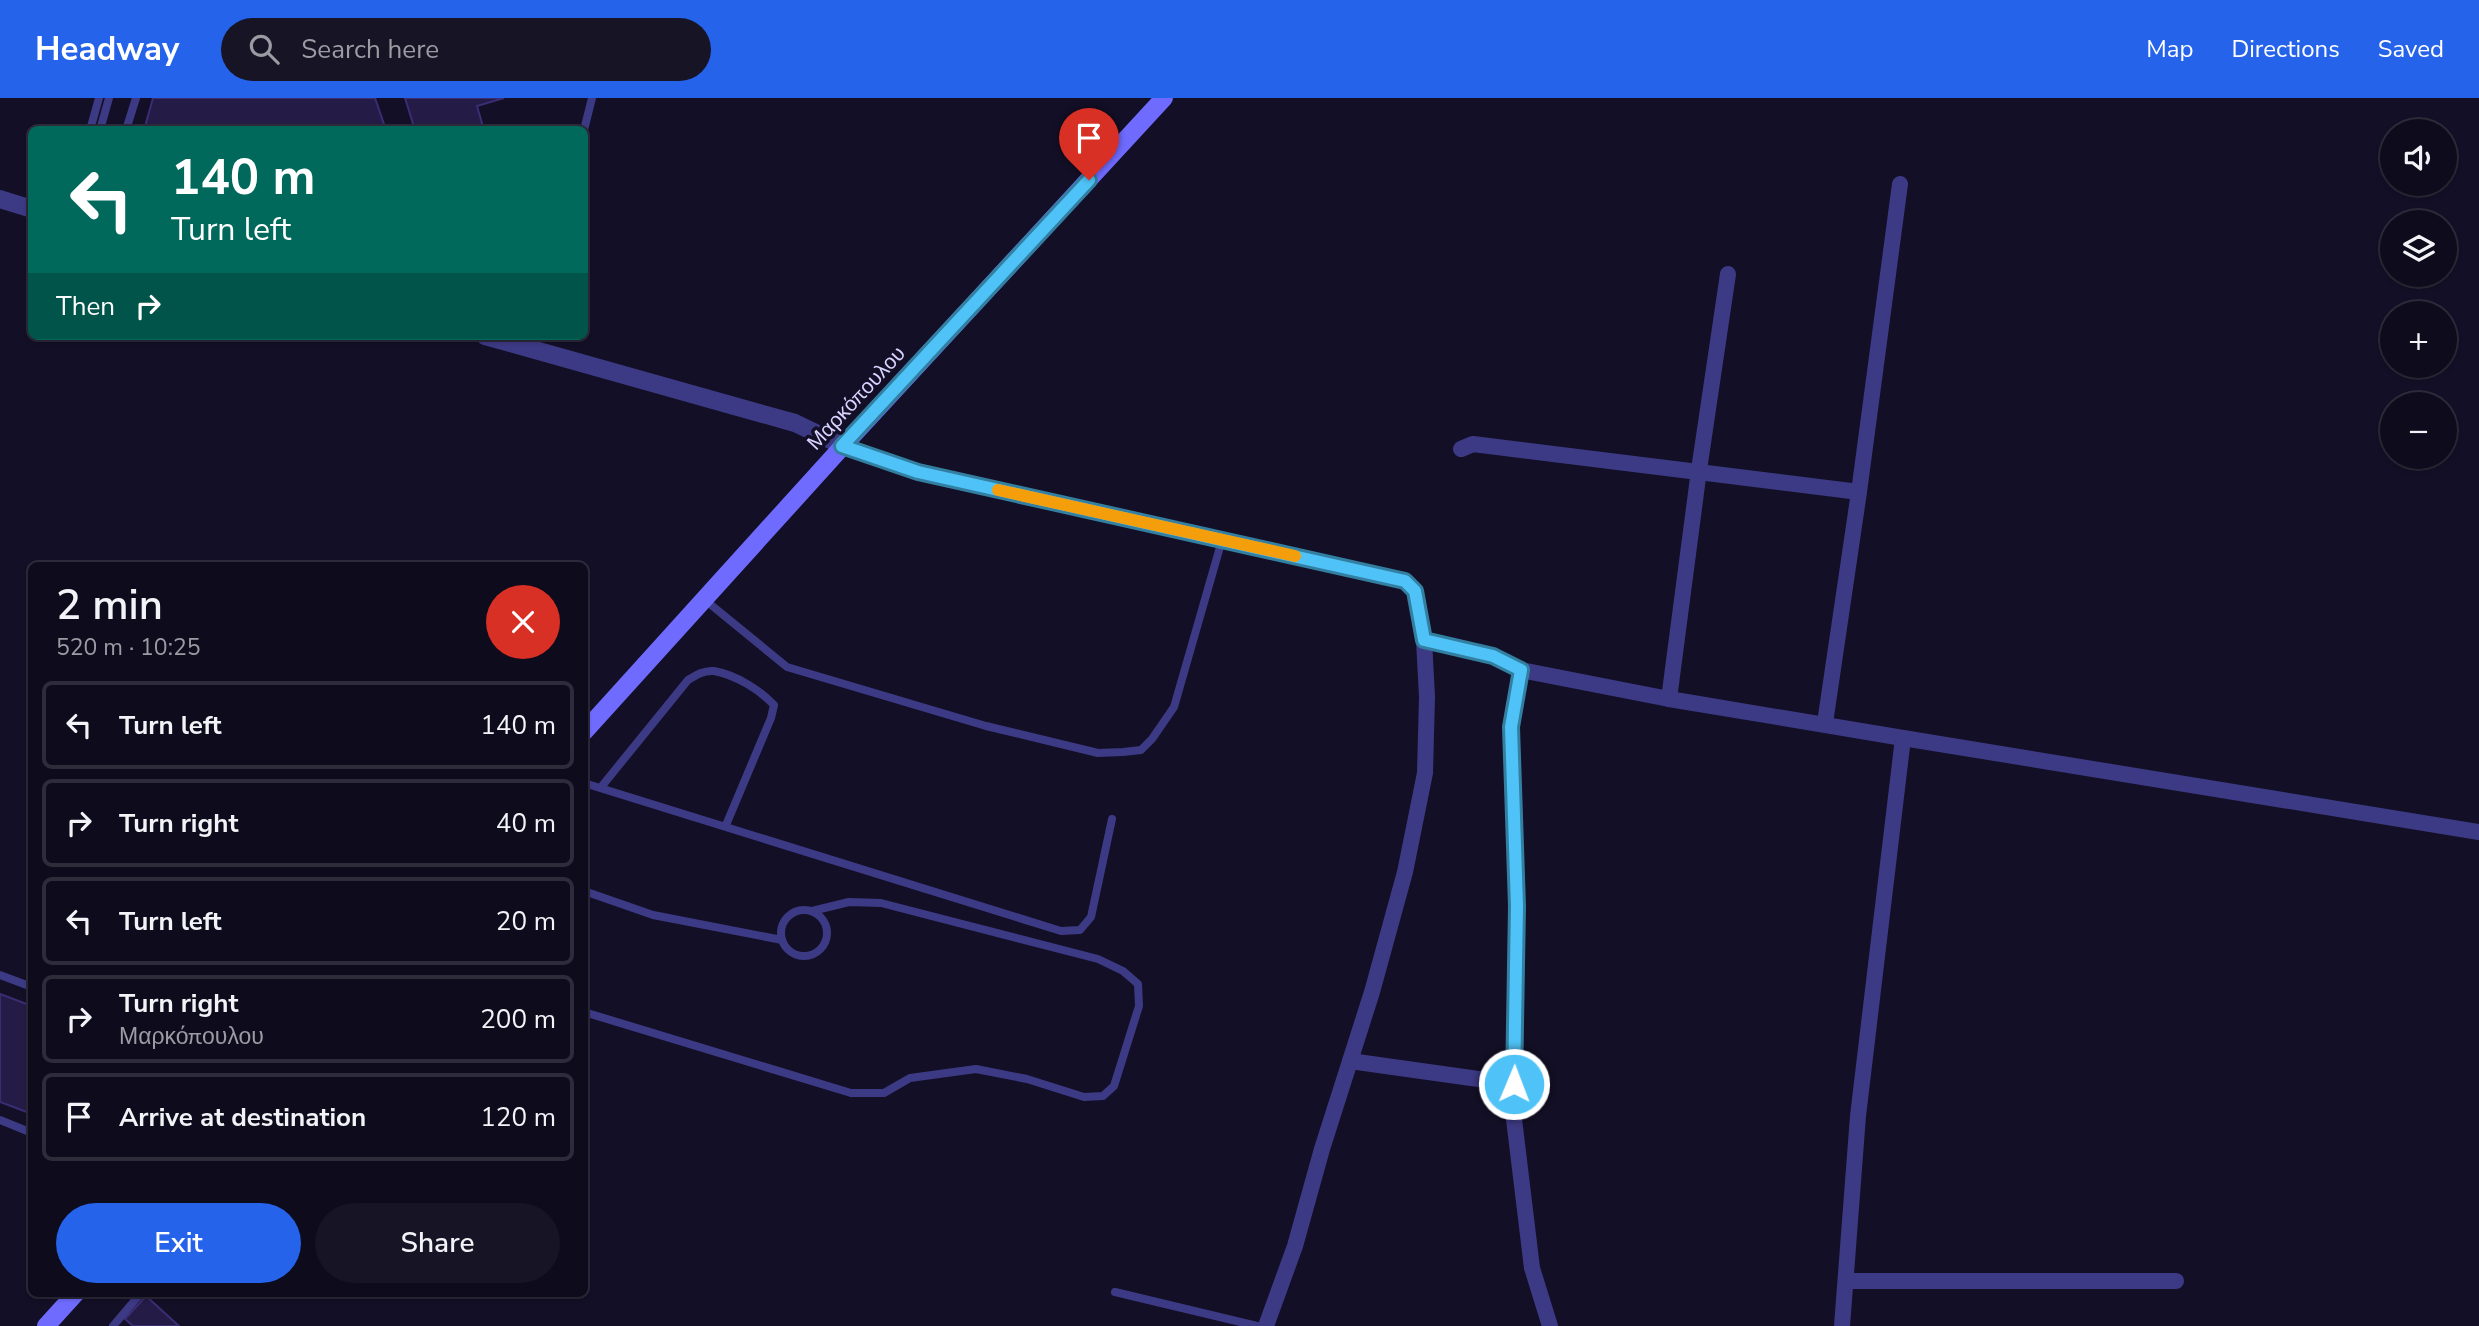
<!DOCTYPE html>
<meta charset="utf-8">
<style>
body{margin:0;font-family:"Nunito Sans",sans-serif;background:#171425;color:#f1f3f6;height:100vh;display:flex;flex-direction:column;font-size:26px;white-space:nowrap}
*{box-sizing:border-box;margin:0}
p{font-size:23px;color:#9b9ba3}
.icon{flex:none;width:38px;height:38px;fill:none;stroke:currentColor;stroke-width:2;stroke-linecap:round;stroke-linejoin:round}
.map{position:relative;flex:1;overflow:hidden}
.side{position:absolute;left:28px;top:464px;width:560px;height:735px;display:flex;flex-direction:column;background:#0e0b1c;border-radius:10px;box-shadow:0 2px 5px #0004,0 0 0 2px #2e2b3b}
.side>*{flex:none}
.hud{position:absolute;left:28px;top:28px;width:560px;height:214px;border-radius:10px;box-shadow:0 2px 5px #0004,0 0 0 2px #2e2b3b;background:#00695c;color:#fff;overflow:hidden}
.fabs{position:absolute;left:2380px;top:21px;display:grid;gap:14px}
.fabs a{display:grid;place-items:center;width:77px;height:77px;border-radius:50%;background:#0e0b1c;box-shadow:0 2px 5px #0004,0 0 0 2px #2e2b3b;font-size:35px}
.pin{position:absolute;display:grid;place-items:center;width:60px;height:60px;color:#fff;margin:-72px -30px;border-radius:50% 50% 50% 0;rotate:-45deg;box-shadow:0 0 7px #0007}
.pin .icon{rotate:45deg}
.me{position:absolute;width:77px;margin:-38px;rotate:1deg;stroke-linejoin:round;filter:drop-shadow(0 0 5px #0008)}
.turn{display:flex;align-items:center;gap:24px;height:147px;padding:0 28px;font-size:32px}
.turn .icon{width:91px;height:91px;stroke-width:2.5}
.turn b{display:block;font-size:49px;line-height:60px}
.then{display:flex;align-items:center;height:66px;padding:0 28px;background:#0003;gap:14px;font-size:26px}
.round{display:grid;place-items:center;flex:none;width:74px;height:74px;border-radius:37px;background:#171425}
.head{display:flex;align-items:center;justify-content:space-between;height:119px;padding:0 28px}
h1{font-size:42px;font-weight:600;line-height:52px}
.primary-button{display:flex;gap:14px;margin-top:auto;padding:14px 28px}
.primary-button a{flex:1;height:80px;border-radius:42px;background:#2563eb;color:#fff;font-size:28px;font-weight:600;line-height:80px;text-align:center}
.primary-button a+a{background:#171425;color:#f1f3f6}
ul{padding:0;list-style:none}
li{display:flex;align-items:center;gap:21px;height:88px;margin:0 14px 10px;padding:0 14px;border:4px solid #2e2b3b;border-radius:10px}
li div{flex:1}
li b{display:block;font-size:26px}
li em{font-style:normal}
header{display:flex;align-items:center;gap:42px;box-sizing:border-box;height:98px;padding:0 35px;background:#2563eb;color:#fff}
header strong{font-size:33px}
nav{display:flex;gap:38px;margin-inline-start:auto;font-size:24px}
.search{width:490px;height:63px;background:#171425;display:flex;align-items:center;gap:18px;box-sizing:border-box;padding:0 24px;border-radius:38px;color:#9b9ba3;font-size:26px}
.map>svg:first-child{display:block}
.building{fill:#241b47;stroke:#3b2d73;stroke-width:2}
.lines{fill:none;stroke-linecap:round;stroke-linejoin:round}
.service{stroke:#3d3a85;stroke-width:8}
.minor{stroke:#3d3a85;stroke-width:16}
.tertiary{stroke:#3d3a85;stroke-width:18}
.secondary{stroke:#6f6bff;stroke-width:18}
.route-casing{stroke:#337fa1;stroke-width:18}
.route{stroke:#4fc3f7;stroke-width:12}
.slow{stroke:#f59e0b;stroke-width:12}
.labels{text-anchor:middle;stroke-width:7;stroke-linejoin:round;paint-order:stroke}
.street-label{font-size:21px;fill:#d9d4ff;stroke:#130f26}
</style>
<header>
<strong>Headway</strong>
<div class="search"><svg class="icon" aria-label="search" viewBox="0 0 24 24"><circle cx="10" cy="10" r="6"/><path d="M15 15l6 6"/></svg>Search here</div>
<nav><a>Map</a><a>Directions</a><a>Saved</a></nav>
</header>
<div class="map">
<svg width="2479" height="1228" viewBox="0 0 2479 1228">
<rect width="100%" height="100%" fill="#130f26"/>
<g class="building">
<polygon points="153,0 375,0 386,32 144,32"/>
<polygon points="405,0 504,0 477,8 484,32 415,32"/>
<polygon points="0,896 32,908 32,1016 0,1004"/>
<polygon points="146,1198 179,1228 133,1228 125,1221"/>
</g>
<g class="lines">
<g class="service">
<polyline points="90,32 99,0"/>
<polyline points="100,32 109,0"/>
<polyline points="126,32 136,0"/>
<polyline points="584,32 592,0"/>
<polyline points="705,502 787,569 986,628 1098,655 1123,654 1141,652 1152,641 1174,609 1222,442"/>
<polyline points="584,685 1061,833 1080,832 1091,819 1112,721"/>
<path d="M602,688L688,582C696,577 704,572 714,573C736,577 760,592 774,607L771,620L726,727"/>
<polyline points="584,793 653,817 782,842"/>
<circle cx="804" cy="835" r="23"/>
<polyline points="0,877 32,889"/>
<polyline points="584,914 851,995 884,995 910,980 976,971 1027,981 1084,999 1103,998 1114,988 1139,908 1138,886 1123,873 1098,861 881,805 849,804 812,813"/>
<polyline points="0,1022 32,1035"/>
<polyline points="1115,1194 1257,1228"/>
<polyline points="113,1228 141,1195"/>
</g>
<g class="minor">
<polyline points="843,348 918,374 1405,483 1415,493 1424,542 1427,599 1425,675 1405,774 1372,894 1322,1051 1295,1148 1266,1228"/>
<polyline points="1461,351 1473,346 1859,394 1900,86"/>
<polyline points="1424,542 1493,558 1521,572 1669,601 1699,372 1728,176"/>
<polyline points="1521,572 1511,629 1517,808 1514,1021 1532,1170 1550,1228"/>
<polyline points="1669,601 1903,640 1858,1018 1842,1228"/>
<polyline points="1825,625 1859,394"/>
<polyline points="1903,640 2479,734"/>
<polyline points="1350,963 1514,986"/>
<polyline points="1846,1183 2176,1183"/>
</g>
<g class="tertiary">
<polyline points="0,101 32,111"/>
<polyline points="485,238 795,325 843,348"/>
</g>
<g class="secondary">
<polyline points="584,634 843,348 1164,0"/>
<polyline points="46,1228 76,1195"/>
</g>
</g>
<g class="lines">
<g class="route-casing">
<polyline id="route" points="1089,82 842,348 918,374 1405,483 1415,493 1424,542 1493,558 1521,572 1511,629 1517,808 1514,986"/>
</g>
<use href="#route" class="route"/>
<polyline class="slow" points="998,392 1295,458"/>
</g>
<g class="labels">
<g class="street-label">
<text transform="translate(856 300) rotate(-47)" y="7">Μαρκόπουλου</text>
</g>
</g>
</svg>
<div class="fabs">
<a><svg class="icon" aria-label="sound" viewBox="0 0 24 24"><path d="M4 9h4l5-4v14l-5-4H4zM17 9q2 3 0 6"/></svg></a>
<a><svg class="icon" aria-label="layers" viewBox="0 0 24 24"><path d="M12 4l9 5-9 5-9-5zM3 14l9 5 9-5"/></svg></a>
<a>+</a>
<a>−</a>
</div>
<div class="pin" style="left:1089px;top:82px;background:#d93025"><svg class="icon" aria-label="arrive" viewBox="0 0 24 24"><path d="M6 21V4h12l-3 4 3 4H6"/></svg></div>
<svg class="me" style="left:1514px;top:986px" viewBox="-20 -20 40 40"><circle r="17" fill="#4fc3f7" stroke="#fff" stroke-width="3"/><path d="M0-11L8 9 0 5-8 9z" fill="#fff"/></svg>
<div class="hud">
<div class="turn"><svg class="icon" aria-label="left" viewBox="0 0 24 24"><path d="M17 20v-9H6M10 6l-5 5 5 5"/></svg><div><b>140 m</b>Turn left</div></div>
<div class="then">Then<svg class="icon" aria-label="right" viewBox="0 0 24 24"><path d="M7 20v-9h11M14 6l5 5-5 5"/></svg></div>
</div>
<section class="side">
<div class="head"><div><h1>2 min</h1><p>520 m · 10:25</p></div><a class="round" style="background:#d93025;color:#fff"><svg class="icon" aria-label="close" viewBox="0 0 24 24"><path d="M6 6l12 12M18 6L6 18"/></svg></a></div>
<ul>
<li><svg class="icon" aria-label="left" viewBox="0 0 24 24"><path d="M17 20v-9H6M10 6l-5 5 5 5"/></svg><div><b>Turn left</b></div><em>140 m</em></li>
<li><svg class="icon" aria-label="right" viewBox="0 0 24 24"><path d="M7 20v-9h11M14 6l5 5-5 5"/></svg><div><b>Turn right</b></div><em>40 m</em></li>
<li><svg class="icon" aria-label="left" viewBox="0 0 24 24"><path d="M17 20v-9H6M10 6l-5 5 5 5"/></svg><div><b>Turn left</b></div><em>20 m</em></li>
<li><svg class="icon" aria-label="right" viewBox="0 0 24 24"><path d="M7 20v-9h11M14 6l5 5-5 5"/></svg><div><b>Turn right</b><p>Μαρκόπουλου</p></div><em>200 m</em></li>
<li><svg class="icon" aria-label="arrive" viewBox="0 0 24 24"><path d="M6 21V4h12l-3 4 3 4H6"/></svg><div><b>Arrive at destination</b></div><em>120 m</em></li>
</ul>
<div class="primary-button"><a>Exit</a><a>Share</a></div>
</section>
</div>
